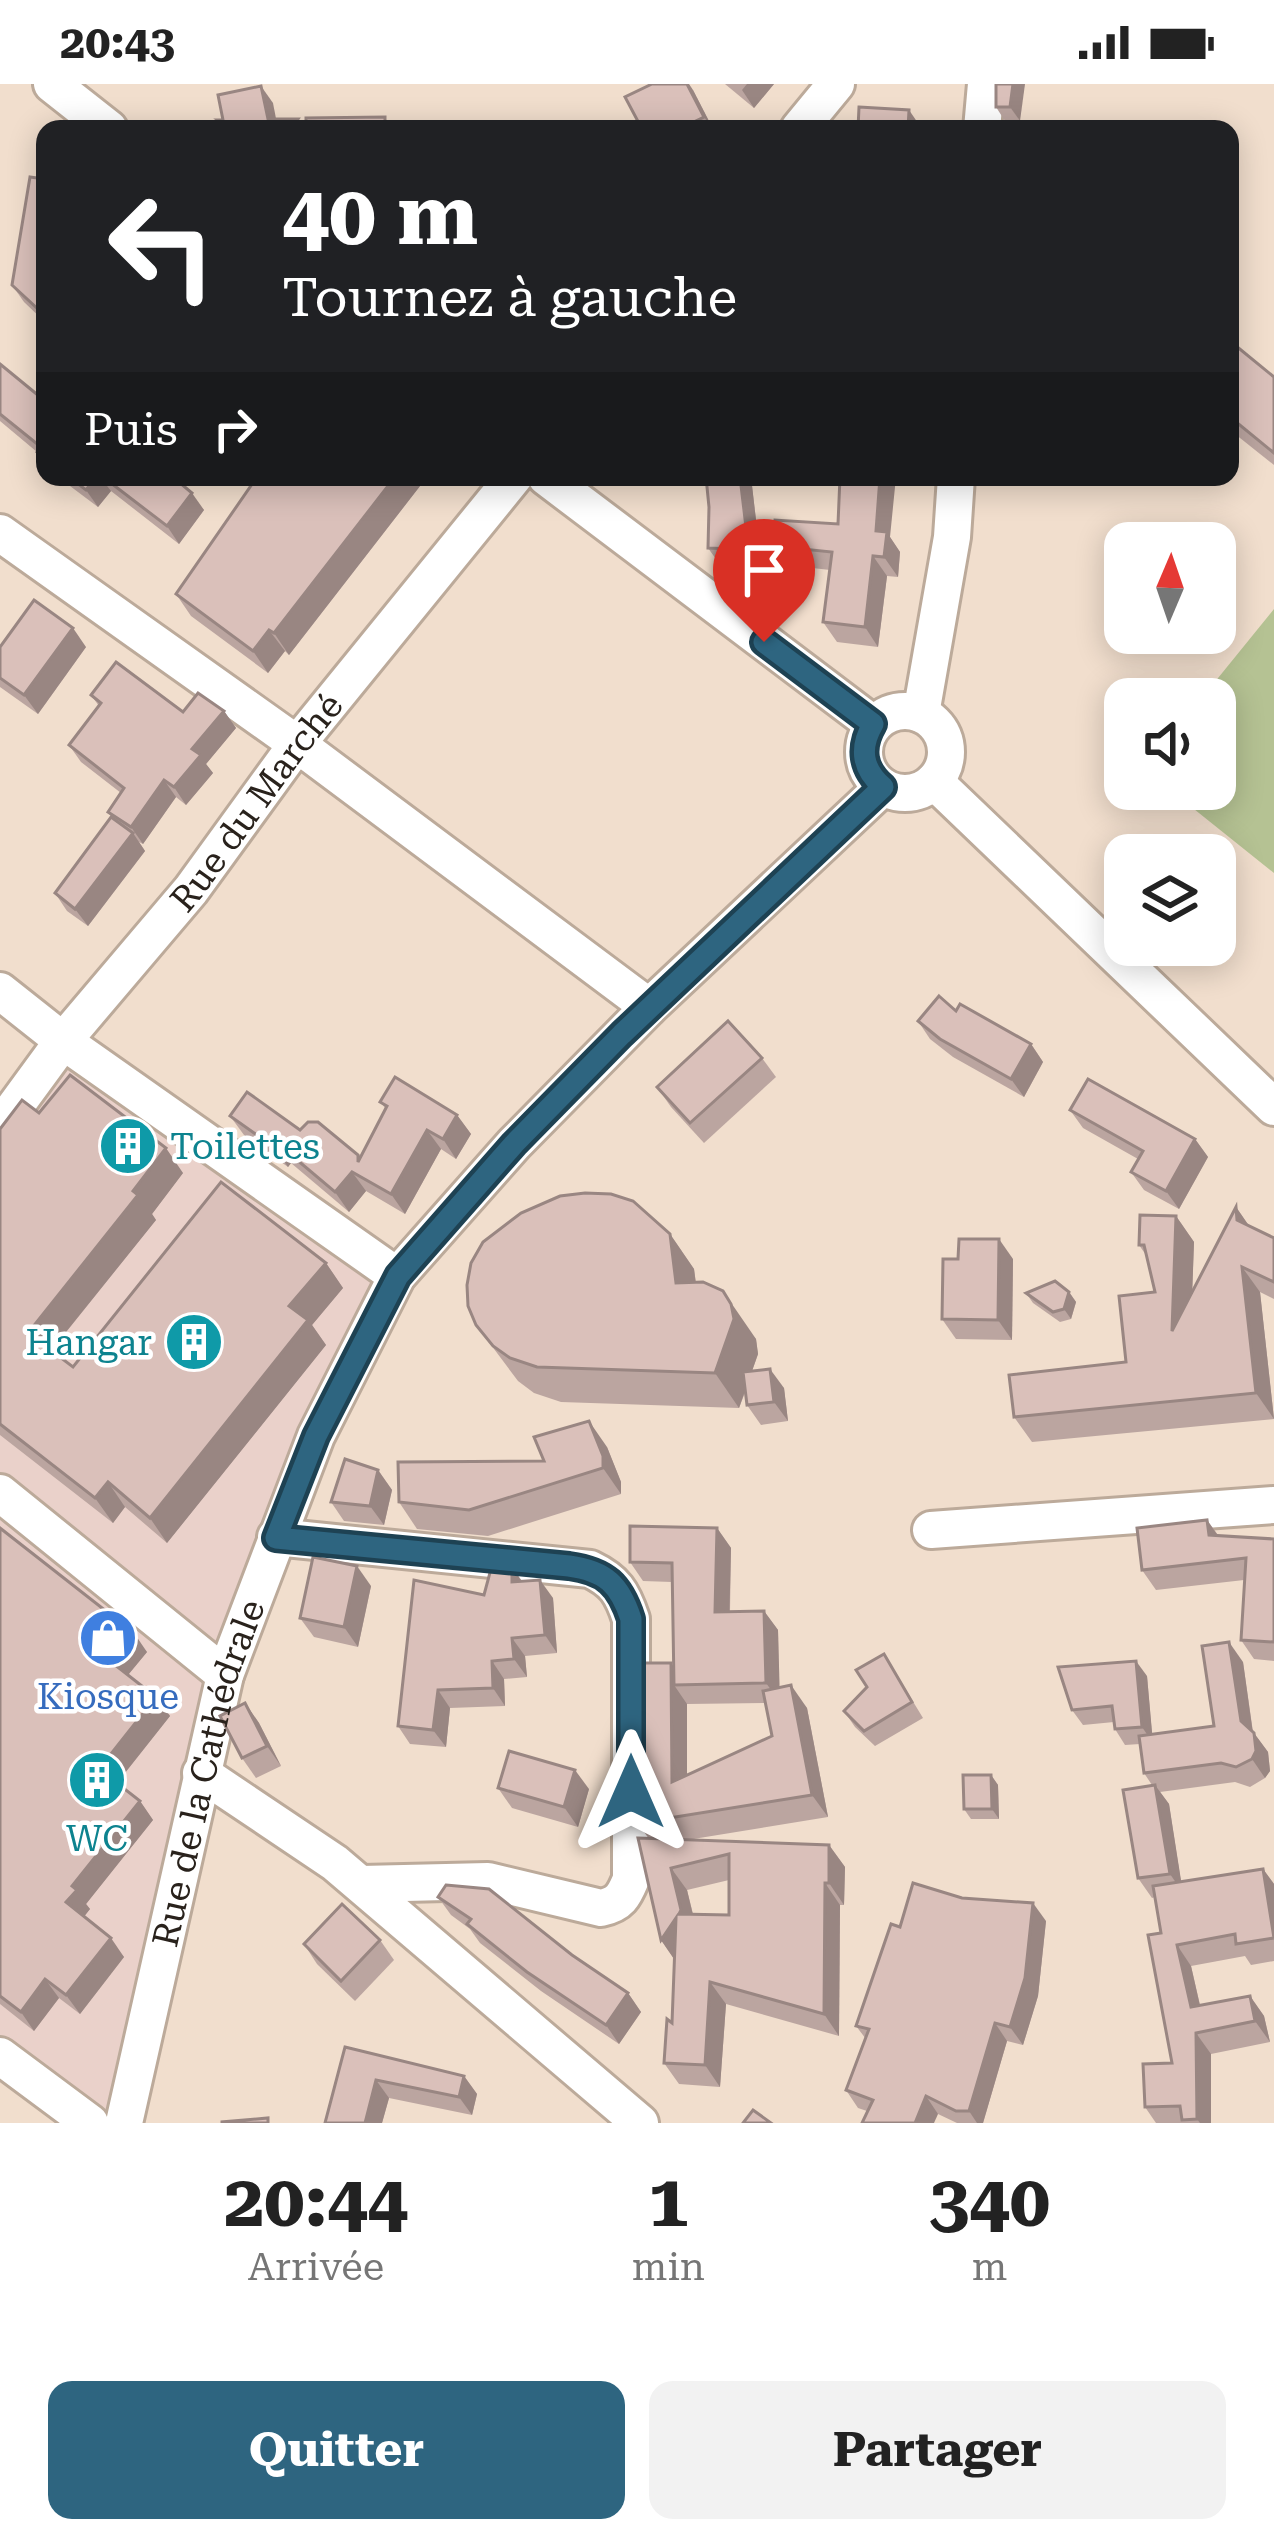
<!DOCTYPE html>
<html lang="fr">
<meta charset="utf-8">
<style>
body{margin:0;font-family:"Roboto Serif",serif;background:#f2f2f2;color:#222;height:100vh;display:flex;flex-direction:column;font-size:45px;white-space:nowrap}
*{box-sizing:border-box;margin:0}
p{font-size:39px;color:#767676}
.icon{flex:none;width:66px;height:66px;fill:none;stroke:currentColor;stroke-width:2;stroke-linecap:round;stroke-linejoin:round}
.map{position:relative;height:2039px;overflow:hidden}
.drawer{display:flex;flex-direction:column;background:#fff;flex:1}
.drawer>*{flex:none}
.banner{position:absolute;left:36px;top:36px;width:1203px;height:366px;border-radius:24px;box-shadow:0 6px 30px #0003;background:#202124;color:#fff;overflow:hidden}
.needle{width:78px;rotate:2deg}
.buttons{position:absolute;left:1104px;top:438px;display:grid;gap:24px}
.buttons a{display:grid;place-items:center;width:132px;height:132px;border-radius:24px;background:#fff;box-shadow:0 6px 30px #0003;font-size:60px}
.pin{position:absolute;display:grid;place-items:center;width:102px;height:102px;color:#fff;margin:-123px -51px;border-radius:50% 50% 50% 0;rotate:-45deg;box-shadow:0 0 12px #0007}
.pin .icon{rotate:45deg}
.me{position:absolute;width:132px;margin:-66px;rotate:0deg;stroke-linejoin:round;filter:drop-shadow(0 0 9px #0008)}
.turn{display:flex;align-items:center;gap:42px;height:252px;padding:0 48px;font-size:54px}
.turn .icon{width:156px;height:156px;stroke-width:2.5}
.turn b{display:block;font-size:84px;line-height:102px}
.then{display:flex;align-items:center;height:114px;padding:0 48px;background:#0003;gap:24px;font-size:45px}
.eta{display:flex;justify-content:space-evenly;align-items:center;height:204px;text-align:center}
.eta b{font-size:72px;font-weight:700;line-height:84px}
.cta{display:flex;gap:24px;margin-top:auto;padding:24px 48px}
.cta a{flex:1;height:138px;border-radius:24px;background:#2e6580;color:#fff;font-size:48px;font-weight:700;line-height:138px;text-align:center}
.cta a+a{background:#f2f2f2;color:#222}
.status{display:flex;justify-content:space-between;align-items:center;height:84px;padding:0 60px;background:#fff;direction:ltr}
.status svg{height:33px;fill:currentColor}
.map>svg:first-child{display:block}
.commercial{fill:#ead1ca}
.pitch{fill:#b5c293}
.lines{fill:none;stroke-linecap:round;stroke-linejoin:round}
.street-casing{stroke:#bcaa9a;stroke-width:42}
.street{stroke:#fff;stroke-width:36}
.wall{fill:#bba5a0;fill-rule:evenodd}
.shaded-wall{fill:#998682}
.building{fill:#dac0ba;stroke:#998682;stroke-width:3;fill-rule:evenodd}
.route-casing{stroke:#1e4253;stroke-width:30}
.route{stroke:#2e6580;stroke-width:21}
.labels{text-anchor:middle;stroke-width:9;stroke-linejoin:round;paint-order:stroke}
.street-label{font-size:36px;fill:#29221c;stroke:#fff}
.culture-label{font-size:36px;fill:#0d838f;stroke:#fff;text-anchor:start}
.shop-label{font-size:36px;fill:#366cbe;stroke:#fff}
</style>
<div class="status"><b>20:43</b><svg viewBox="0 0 49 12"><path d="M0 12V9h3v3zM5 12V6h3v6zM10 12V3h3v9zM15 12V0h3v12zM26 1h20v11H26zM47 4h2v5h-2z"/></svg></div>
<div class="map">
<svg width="1274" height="2039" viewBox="0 0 1274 2039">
<rect width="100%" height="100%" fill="#f1decd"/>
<polygon class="commercial" points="63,957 384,1197 243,1516 113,2039 0,1962 0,1043"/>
<polygon class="pitch" points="1274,525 1274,789 1169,705 1215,705 1215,615 1201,615"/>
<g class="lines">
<g class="street-casing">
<g id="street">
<polyline points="52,0 109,45"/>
<polyline points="799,45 836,0"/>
<polyline points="982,45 986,0"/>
<polyline points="546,393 873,640"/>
<polyline points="0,449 297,660 649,923"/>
<circle cx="905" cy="668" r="41"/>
<polyline points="921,630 952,453 956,393"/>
<polyline points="934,697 1274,1023"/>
<polyline points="0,907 63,957 397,1192"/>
<path id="s1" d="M0,1043L63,957L191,806L297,660L514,393"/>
<polyline points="0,1409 225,1591"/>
<polyline points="931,1446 1274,1421"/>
<path d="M276,1453L590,1485C615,1497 622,1508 631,1535V1795C624,1812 620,1820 601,1824L488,1797L362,1800"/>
<polyline points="201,1689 335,1779 640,2039"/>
<polyline points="0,1972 90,2039"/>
<path id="s2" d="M124,2039L225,1591L316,1352L397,1192L514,1060L649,923L883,703"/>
</g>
</g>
<use href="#street" class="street"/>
</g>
<g class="wall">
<polygon points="725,0 774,0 754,24"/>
<polygon points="996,0 1020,37 1005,37 996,23"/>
<polygon points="693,6 713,45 642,45"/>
<polygon points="45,95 45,238 24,218 12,201"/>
<polygon points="1230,257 1274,293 1274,381 1230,346"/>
<polygon points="0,280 39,312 45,310 45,380 37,368 0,337"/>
<polygon points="58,393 173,393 204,426 179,460 111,407 98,423"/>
<polygon points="257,393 427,393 289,571 285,567 268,589 191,532 176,510"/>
<polygon points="706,393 751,393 761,479 749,478 748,483 721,482 708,464 709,423"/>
<polygon points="838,440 890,453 900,468 898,493 887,492 878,563 837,558 823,538 830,486 786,481 773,462"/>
<polygon points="0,563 86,563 38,630 0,603"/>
<polygon points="91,611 183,628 224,627 236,644 206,680 213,689 186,721 176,713 143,760 139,758 145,767 88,842 67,827 55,809 113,734 108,728 121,709 81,678 69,661 99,622"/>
<polygon points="956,927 1031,960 1043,978 1024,1013 953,973 930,955 918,937"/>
<polygon points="762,974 776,993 704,1059 671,1023 657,1003"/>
<polygon points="380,1018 457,1031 471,1050 456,1075 441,1065 405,1130 366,1107 349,1128 291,1079 288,1083 244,1051 230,1032 300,1046 360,1074 386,1025"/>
<polygon points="1070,1026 1195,1055 1208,1073 1179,1125 1144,1106 1131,1088 1138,1075 1083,1044"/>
<polygon points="39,1029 183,1089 152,1130 156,1136 51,1267 73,1283 326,1179 343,1204 312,1241 326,1261 167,1459 125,1423 113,1439 0,1351 0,1045"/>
<polygon points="1236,1123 1249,1142 1274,1154 1274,1215 1260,1208 1274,1335 1032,1358 1014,1333 1126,1278 1155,1208 1146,1171 1139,1161 1176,1132 1194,1158 1192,1208"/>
<polygon points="670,1150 694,1185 696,1199 756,1255 758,1270 752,1287 784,1304 788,1337 761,1341 747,1321 746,1306 739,1324 561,1318 534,1309 518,1297 476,1241"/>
<polygon points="1013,1175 1012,1256 956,1255 942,1235"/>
<polygon points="1069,1208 1076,1218 1071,1235 1060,1238 1033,1219 1026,1209"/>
<polygon points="607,1363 621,1398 621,1410 488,1452 417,1445 399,1418 544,1377"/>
<polygon points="378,1386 392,1406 384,1441 344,1437 331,1418"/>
<polygon points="1207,1436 1218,1451 1274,1455 1274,1577 1254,1575 1241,1556 1244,1496 1156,1506 1142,1486"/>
<polygon points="0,1444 147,1568 128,1591 156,1613 170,1632 117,1699 140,1717 153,1736 86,1820 90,1825 84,1832 124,1873 80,1930 59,1914 34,1947 0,1920"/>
<path d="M717,1444L731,1464L730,1527H764L778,1546L779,1604L807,1624L828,1733L687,1756L829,1761L845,1783L844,1821H840L839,1952L726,1920L720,2003L679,2000L664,1979L672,1939L675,1876L661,1856L649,1755L638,1739L671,1579L673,1582L672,1498L643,1497L630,1478ZM766,1619L772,1652L687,1691V1620ZM729,1796V1831L693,1830L687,1806Z"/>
<polygon points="512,1483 522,1497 553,1514 557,1569 525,1572 527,1593 504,1595 505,1622 450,1624 446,1663 410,1660 398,1642 484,1511"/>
<polygon points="371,1502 358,1563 314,1553 300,1534"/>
<polygon points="884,1570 923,1634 875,1662 855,1643 844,1627 867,1603"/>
<polygon points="1243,1578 1253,1648 1268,1668 1270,1687 1265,1694 1250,1703 1235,1698 1160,1708 1169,1720 1181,1798 1263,1785 1274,1800 1274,1877 1251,1881 1245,1872 1191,1882 1200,1921 1250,1912 1264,1932 1270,1958 1211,1970 1211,2039 1156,2039 1145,2023 1172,1979 1161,1849 1155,1813 1152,1814 1138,1794 1152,1701 1144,1689 1140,1660 1125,1661 1115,1645 1114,1638 1083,1641 1072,1626 1147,1592 1152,1650 1214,1642"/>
<polygon points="245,1619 259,1639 281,1682 256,1694 242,1674"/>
<polygon points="991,1691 998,1701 999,1735 971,1735 964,1725"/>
<polygon points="498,1704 589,1705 578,1743 512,1724"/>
<polygon points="438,1813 572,1871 628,1909 641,1928 619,1960 541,1907 480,1859 470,1845 451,1831"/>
<polygon points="1046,1837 1038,1912 1023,1961 1007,1957 983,2039 957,2039 938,2030 867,2027 858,2024 846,2006 866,1955 856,1942 900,1843"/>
<polygon points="380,1856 394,1876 355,1917 317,1880 304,1860"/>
<polygon points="345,1963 464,1992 477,2010 472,2031 389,2014 382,2039 325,2039"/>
</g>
<g class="shaded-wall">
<polygon points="687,0 689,0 693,6 713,45 704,33"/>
<polygon points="747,0 774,0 754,24 742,6"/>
<polygon points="1013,0 1025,0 1020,37 1010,23"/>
<polygon points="261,2 273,19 278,45 268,35"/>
<polygon points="909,26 922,45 908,45"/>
<polygon points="298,35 305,45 291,45"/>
<polygon points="45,191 45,235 39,226"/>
<polygon points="96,393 100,393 111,407 98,423 86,406"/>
<polygon points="395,393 427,393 289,571 274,549"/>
<polygon points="740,393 751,393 761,479 748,460"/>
<polygon points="880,393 896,393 890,453 900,468 898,493 884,473 876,447"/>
<polygon points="192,409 204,426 179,460 167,442"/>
<polygon points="736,459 749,478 748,483 735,465"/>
<polygon points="873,472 887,492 878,563 865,543"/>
<polygon points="73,544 86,563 38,630 24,611"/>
<polygon points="269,546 285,567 268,589 253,567"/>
<polygon points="224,627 236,644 206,680 213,689 186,721 174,703 192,665"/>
<polygon points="164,696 176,713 143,760 131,743"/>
<polygon points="133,749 145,767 88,842 75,825"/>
<polygon points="1031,960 1043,978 1024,1013 1011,995"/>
<polygon points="457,1031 471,1050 456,1075 443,1055"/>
<polygon points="427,1046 441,1065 405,1130 391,1110"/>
<polygon points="1195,1055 1208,1073 1179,1125 1166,1107"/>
<polygon points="277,1059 291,1079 288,1083 274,1063"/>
<polygon points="166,1064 183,1089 152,1130 156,1136 45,1274 28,1249"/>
<polygon points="352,1088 366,1107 349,1128 335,1108"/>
<polygon points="1236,1123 1254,1149 1237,1136"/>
<polygon points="1176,1132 1194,1158 1190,1273 1172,1247"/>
<polygon points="670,1150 694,1185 700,1234 676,1199"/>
<polygon points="999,1155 1013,1175 1012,1256 998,1236"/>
<polygon points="326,1179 343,1204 312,1241 326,1261 167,1459 150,1434 289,1222"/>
<polygon points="1242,1183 1260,1208 1274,1335 1256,1309"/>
<polygon points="723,1207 756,1255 758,1270 739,1324 715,1289"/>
<polygon points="1069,1208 1076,1218 1071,1235 1064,1225"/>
<polygon points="770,1285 784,1304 788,1337 774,1318"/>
<polygon points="589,1337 607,1363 621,1398 621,1410 603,1384"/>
<polygon points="378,1386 392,1406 384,1441 370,1422"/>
<polygon points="108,1398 125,1423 113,1439 95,1414"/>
<polygon points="1207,1436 1221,1456 1209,1451"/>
<polygon points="717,1444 731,1464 729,1547 715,1528"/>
<polygon points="357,1482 371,1502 358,1563 344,1543"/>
<polygon points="512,1483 524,1501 512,1498"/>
<polygon points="540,1496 553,1514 557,1569 545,1551"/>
<polygon points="764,1527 778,1546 780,1618 766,1599"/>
<polygon points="134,1549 147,1568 123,1597 110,1577"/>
<polygon points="512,1554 525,1572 527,1593 514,1575"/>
<polygon points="1229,1558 1243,1578 1254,1657 1241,1637"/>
<polygon points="492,1577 504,1595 505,1622 493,1604"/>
<polygon points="1136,1577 1147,1592 1153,1659 1142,1643"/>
<polygon points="671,1579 686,1600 674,1601 687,1620 687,1721 672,1698"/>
<polygon points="791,1601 807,1624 828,1733 812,1711"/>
<polygon points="438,1606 450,1624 446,1663 433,1646"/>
<polygon points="156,1613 170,1632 113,1704 99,1685"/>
<polygon points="245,1619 259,1639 281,1682 267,1662"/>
<polygon points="1254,1649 1268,1668 1270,1687 1265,1694 1252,1675"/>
<polygon points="575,1686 589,1705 578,1743 564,1723"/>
<polygon points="991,1691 998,1701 999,1735 992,1725"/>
<polygon points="1155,1701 1169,1720 1183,1809 1170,1790"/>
<polygon points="140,1717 153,1736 86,1820 90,1825 80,1838 66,1818 72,1802"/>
<polygon points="829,1761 845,1783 844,1821 829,1799"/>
<polygon points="671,1784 687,1806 697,1848 679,1830"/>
<polygon points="1263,1785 1274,1800 1274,1852"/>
<polygon points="825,1799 840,1821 839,1952 824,1930"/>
<polygon points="1033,1819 1046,1837 1038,1912 1023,1961 1010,1943"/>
<polygon points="676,1834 676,1878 661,1856"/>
<polygon points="111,1854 124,1873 80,1930 66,1911"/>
<polygon points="1177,1861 1191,1882 1205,1944 1191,1923"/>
<polygon points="45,1895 59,1914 34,1947 21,1928"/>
<polygon points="710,1898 726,1920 720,2003 705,1981"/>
<polygon points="628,1909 641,1928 619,1960 606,1941"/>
<polygon points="1250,1912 1264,1932 1270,1958 1255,1937"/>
<polygon points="995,1939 1007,1957 983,2039 977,2039 969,2027"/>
<polygon points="1196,1949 1211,1970 1211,2039 1200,2039 1197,2035"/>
<polygon points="464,1992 477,2010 472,2031 459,2013"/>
<polygon points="376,1996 389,2014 382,2039 365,2039"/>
<polygon points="926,2012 938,2030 934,2039 915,2039"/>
</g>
<g class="building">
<polygon points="652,0 687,0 704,33 679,45 642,45 625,13"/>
<polygon points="996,0 1013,0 1010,23 996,23"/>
<polygon points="261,2 268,35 298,35 291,45 231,45 218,36 223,36 218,11"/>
<polygon points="859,23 909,26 908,45 858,45"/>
<polygon points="385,33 385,45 306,45 306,34"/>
<polygon points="30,93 45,95 45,191 39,226 12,201"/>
<polygon points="1230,257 1274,293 1274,369 1230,333"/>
<polygon points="0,280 39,312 42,308 45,310 45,375 37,368 41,363 0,330"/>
<polygon points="69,393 96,393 86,406"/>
<polygon points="103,393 173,393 192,409 167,442"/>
<polygon points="257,393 395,393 274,549 269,546 253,567 176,510"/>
<polygon points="706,393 740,393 748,460 736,459 735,465 708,464 709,423"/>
<polygon points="840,393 880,393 876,447 887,448 884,473 873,472 865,543 823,538 832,468 773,462 775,436 838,440"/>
<polygon points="34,516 73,544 24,611 0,594 0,563"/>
<polygon points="116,578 183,628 198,609 224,627 192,665 201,671 174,703 164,696 131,743 108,728 124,704 69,661 101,619 91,611"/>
<polygon points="111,733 133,749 75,825 55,809"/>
<polygon points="939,912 956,927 960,920 1031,960 1011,995 940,955 918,937"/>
<polygon points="728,937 762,974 690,1039 657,1003"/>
<polygon points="70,991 166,1064 133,1107 138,1111 28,1249 73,1283 221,1098 326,1179 289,1222 308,1236 150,1434 108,1398 95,1414 0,1340 0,1045 22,1016 39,1029"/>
<polygon points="395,993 457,1031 443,1055 427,1046 391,1110 352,1088 335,1108 277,1059 274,1063 230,1032 247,1008 300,1046 308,1038 318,1038 358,1071 358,1078 387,1022 380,1018"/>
<polygon points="1088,995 1195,1055 1166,1107 1131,1088 1143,1067 1070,1026"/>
<polygon points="585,1109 611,1110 633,1117 670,1150 676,1199 703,1198 723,1207 731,1220 734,1235 715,1289 537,1283 510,1274 493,1262 476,1241 468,1222 467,1201 471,1179 483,1158 521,1129 560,1112"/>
<polygon points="1236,1123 1237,1136 1274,1154 1274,1198 1242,1183 1256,1309 1014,1333 1009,1291 1126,1278 1119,1212 1155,1208 1144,1161 1139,1161 1140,1131 1176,1132 1172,1247"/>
<polygon points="959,1155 999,1155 998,1236 942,1235 943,1175 958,1175"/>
<polygon points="1055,1197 1069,1208 1064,1225 1053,1228 1026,1209"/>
<polygon points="770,1285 774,1318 747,1321 743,1288"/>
<polygon points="589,1337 603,1372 603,1384 469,1426 399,1418 398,1378 544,1377 534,1353"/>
<polygon points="345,1375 378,1386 370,1422 331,1418"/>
<polygon points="1207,1436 1209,1451 1274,1455 1274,1558 1241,1556 1246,1474 1142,1486 1137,1444"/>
<polygon points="630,1442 717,1444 715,1528 764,1527 766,1599 674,1601 672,1479 630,1478"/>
<polygon points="0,1444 134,1549 110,1577 156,1613 99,1685 140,1717 72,1802 77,1806 66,1818 111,1854 66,1911 45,1895 21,1928 0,1912"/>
<polygon points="313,1473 357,1482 344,1543 300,1534"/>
<polygon points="492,1481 512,1483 512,1498 540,1496 545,1551 512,1554 514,1575 492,1577 493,1604 438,1606 433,1646 398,1642 414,1496 484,1511"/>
<polygon points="1229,1558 1241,1637 1254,1649 1256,1667 1252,1675 1236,1683 1221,1679 1144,1689 1139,1652 1214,1642 1202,1562"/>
<polygon points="884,1570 912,1618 864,1647 844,1627 867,1603 856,1586"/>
<polygon points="1136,1577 1142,1643 1115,1645 1112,1622 1072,1626 1058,1583"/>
<polygon points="638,1579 671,1579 672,1698 772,1652 763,1607 791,1601 812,1711 638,1739"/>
<polygon points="245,1619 267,1662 242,1674 220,1632"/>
<polygon points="509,1667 575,1686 564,1723 498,1704"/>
<polygon points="963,1691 991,1691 992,1725 964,1725"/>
<polygon points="1155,1701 1170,1790 1138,1794 1123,1706"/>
<path d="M638,1754L829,1761V1799H825L824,1930L710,1898L705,1981L664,1979L667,1935L672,1939L676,1834L661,1856ZM729,1770V1831L679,1830L681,1826L671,1784Z"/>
<polygon points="1263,1785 1274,1854 1236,1860 1235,1850 1177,1861 1191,1923 1250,1912 1255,1937 1196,1949 1197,2035 1182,2036 1180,2022 1145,2023 1143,1980 1172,1979 1148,1851 1161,1849 1153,1802"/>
<polygon points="913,1799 962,1814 1033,1819 1025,1894 1010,1943 995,1939 969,2027 956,2027 926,2012 915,2039 862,2039 873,2016 846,2006 869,1945 856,1942 891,1840 900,1843"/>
<polygon points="446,1801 489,1805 572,1871 628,1909 606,1941 527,1888 467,1840 471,1835 438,1813"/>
<polygon points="342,1820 380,1856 341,1897 304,1860"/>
<polygon points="345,1963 464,1992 459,2013 376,1996 365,2039 325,2039"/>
<polygon points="753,2026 771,2039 743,2039"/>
<polygon points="268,2034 268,2039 222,2039 222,2038"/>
</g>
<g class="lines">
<g class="route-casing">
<path id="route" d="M631,1708V1535C620,1501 606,1487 569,1482L276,1454L316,1352L398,1192L514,1060L622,950L883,703C862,685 859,664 873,640L764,558"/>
</g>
<use href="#route" class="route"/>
</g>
<defs>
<g id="building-disc" transform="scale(3)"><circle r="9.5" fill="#0f9aa8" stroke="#fff"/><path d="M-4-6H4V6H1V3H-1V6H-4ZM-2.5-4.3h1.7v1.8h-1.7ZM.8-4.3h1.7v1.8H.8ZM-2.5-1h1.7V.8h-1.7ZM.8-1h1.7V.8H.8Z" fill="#fff"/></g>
<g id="shop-disc" transform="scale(3)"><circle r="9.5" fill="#3f7fe0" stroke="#fff"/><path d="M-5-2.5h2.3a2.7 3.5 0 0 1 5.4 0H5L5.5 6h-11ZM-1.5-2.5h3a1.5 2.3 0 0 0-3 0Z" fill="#fff"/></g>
</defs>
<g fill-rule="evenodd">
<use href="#building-disc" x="128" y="1062"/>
<use href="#building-disc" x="194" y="1258"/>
<use href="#shop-disc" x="108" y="1554"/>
<use href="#building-disc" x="97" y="1696"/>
</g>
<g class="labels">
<g class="street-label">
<text dy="13" stroke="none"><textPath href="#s1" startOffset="414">Rue du Marché</textPath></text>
<text dy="13" stroke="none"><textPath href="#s2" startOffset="360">Rue de la Cathédrale</textPath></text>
</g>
<g class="culture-label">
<text x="170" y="1075">Toilettes</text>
<text x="152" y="1271" text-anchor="end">Hangar</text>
<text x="97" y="1767" text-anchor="middle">WC</text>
</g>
<g class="shop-label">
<text x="108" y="1625">Kiosque</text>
</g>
</g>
</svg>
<div class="buttons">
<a><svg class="needle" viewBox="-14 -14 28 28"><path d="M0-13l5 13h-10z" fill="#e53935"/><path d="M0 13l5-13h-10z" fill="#767676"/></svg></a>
<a><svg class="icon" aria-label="sound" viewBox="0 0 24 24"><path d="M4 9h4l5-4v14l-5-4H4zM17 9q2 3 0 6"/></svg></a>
<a><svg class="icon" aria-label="layers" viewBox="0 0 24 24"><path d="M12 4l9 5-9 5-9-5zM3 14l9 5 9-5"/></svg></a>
</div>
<div class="pin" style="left:764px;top:558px;background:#d93025"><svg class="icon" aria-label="arrive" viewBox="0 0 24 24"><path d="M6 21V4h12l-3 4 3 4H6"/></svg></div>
<svg class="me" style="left:631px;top:1708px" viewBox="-20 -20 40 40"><path d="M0-17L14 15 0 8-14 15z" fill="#2e6580" stroke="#fff" stroke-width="4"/></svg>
<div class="banner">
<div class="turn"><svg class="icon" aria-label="left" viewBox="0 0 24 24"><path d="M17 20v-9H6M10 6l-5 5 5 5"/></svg><div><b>40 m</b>Tournez à gauche</div></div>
<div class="then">Puis<svg class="icon" aria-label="right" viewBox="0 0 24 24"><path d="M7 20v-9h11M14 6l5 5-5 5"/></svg></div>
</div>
</div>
<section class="drawer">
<div class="eta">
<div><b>20:44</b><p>Arrivée</p></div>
<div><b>1</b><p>min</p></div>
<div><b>340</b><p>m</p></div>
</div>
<div class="cta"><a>Quitter</a><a>Partager</a></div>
</section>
